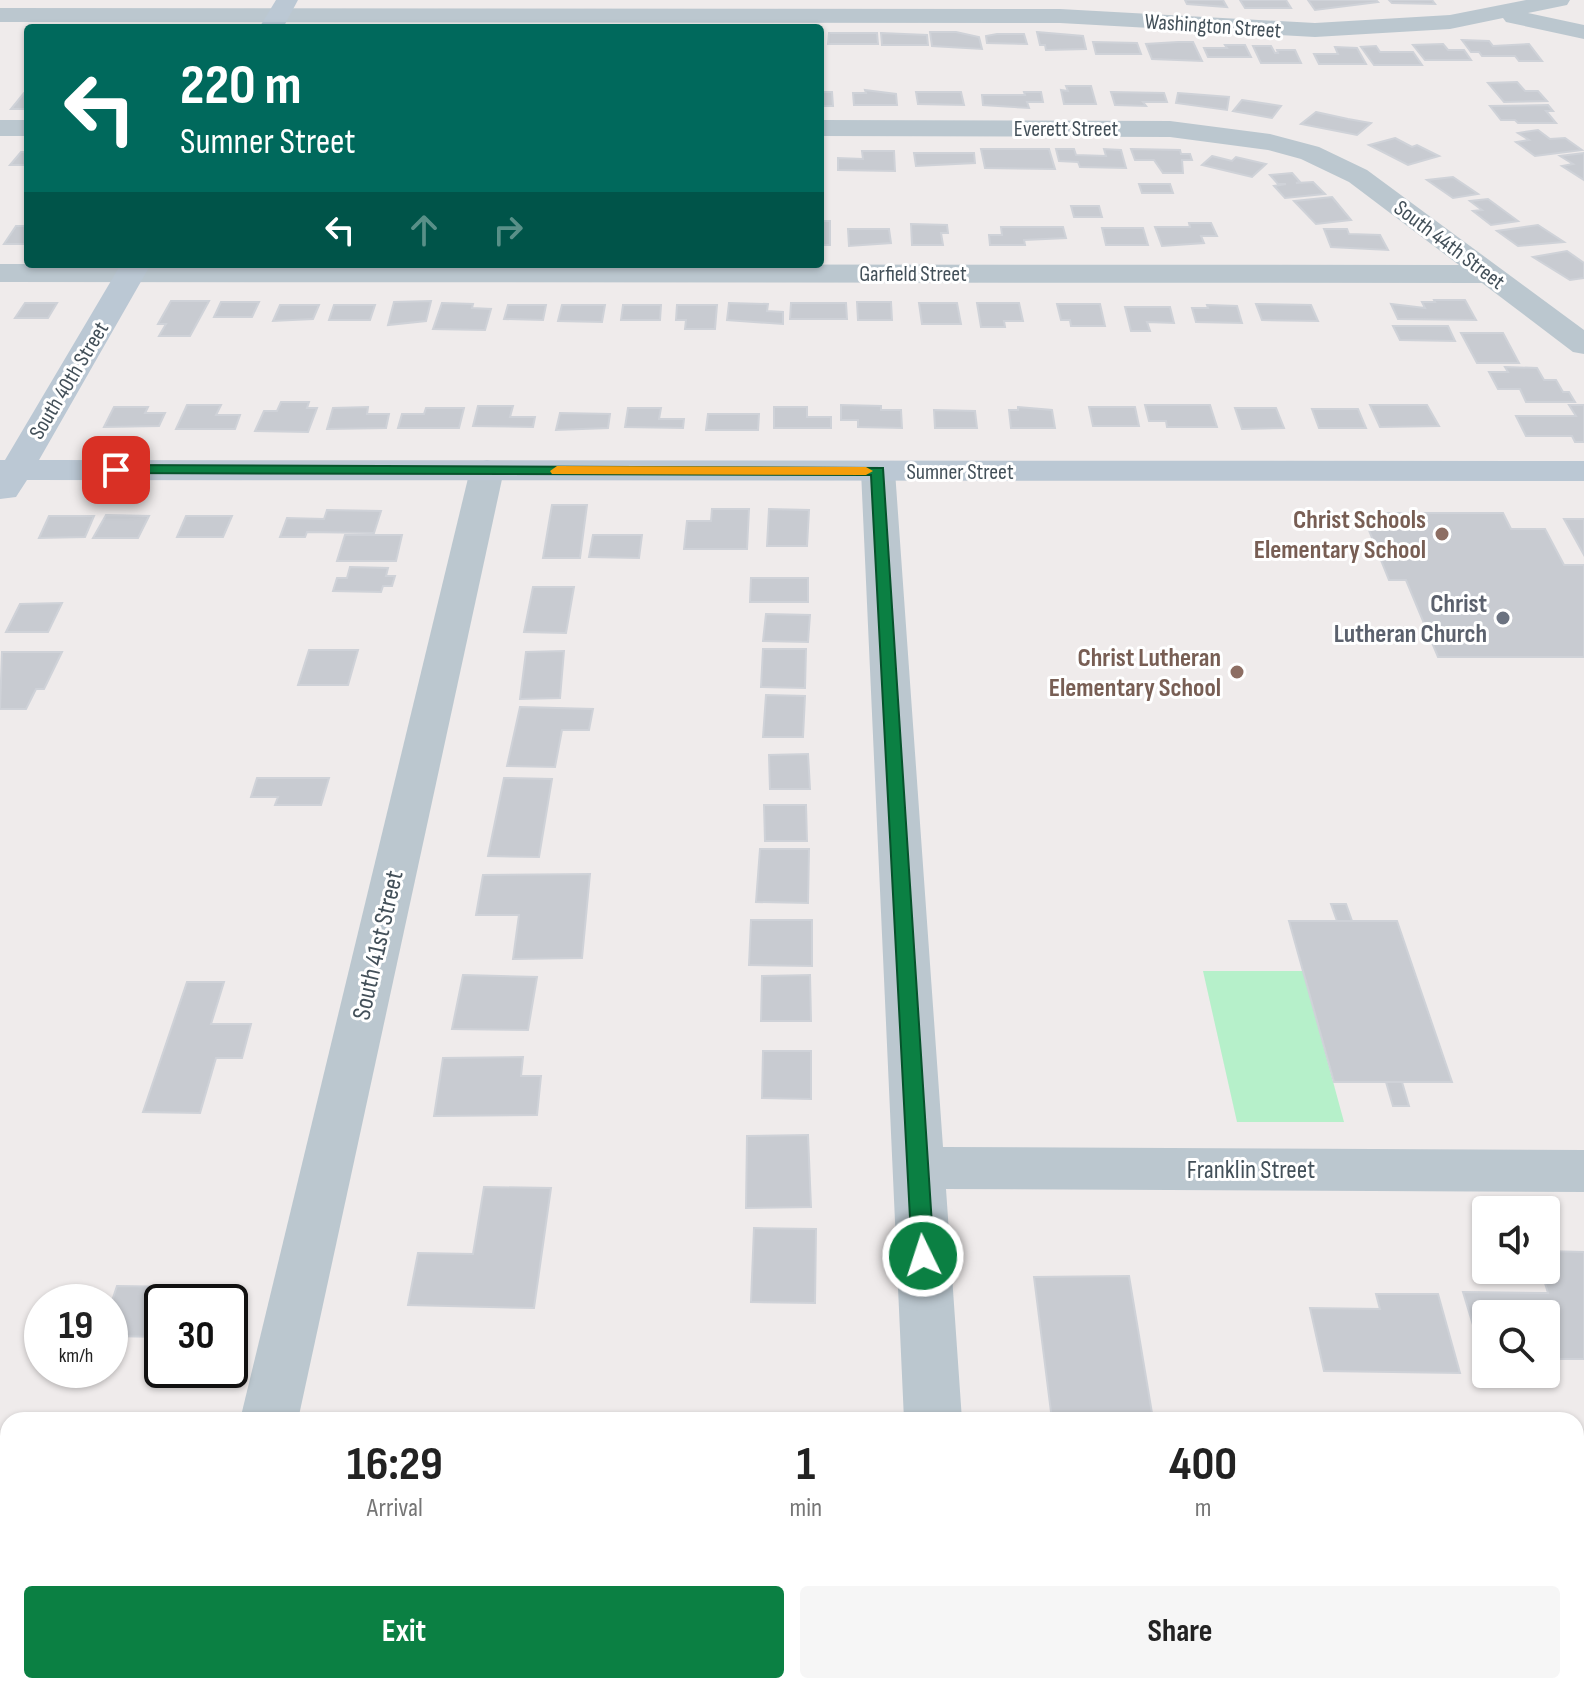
<!DOCTYPE html>
<style>
body{margin:0;font-family:"Sofia Sans Condensed",sans-serif;background:#f6f6f6;color:#222;height:100vh;display:flex;flex-direction:column;font-size:30px;white-space:nowrap}
*{box-sizing:border-box;margin:0}
p{font-size:26px;color:#767676}
.icon{flex:none;width:44px;height:44px;fill:none;stroke:currentColor;stroke-width:2;stroke-linecap:round;stroke-linejoin:round}
.map{position:relative;flex:1;overflow:hidden}
.sheet{position:absolute;left:0px;top:1412px;width:1584px;height:282px;display:flex;flex-direction:column;background:#fff;border-radius:24px 24px 0 0;box-shadow:0 2px 6px #0004}
.sheet>*{flex:none}
.top-card{position:absolute;left:24px;top:24px;width:800px;height:244px;border-radius:8px;box-shadow:0 2px 6px #0004;background:#00695c;color:#fff;overflow:hidden}
.fabs{position:absolute;left:1472px;top:1196px;display:grid;gap:16px}
.fabs a{display:grid;place-items:center;width:88px;height:88px;border-radius:8px;background:#fff;box-shadow:0 2px 6px #0004;font-size:40px}
.speed{position:absolute;left:24px;top:1284px;display:flex;gap:16px;font-size:40px;font-weight:700;text-align:center}
.speed>*{display:grid;place-content:center;width:104px;height:104px;border-radius:50%;background:#fff;box-shadow:0 2px 6px #0004;line-height:1}
.speed small{font-size:20px;font-weight:400}
.speed .limit{border:4px solid #111;border-radius:12px;background:#fff;color:#111}
.pin{position:absolute;display:grid;place-items:center;width:68px;height:68px;color:#fff;margin:-34px;border-radius:16px;box-shadow:0 4px 12px #0006}
.me{position:absolute;width:88px;margin:-44px;rotate:356deg;stroke-linejoin:round;filter:drop-shadow(0 0 6px #0008)}
.turn{display:flex;align-items:center;gap:28px;height:168px;padding:0 24px;font-size:36px}
.turn .icon{width:104px;height:104px;stroke-width:2.5}
.turn b{display:block;font-size:56px;line-height:68px}
.lanes{display:flex;align-items:center;height:76px;padding:0 24px;background:#0003;justify-content:center;gap:40px;direction:ltr}
.lanes .off{opacity:.35}
.eta{display:flex;justify-content:space-evenly;align-items:center;height:136px;text-align:center}
.eta b{font-size:48px;font-weight:700;line-height:56px}
.primary-button{display:flex;gap:16px;margin-top:auto;padding:16px 24px}
.primary-button a{flex:1;height:92px;border-radius:8px;background:#0b8043;color:#fff;font-size:32px;font-weight:700;line-height:92px;text-align:center}
.primary-button a+a{background:#f6f6f6;color:#222}
.map>svg:first-child{display:block}
.green{fill:#b6f0ca}
.building{fill:#c8cbd1;stroke:#cfd2d8;stroke-width:2}
.lines{fill:none;stroke-linecap:round;stroke-linejoin:round}
.street{fill:#bbc7cf;fill-rule:evenodd}
.secondary{fill:#bbc8d4;fill-rule:evenodd}
.route{fill:#0b8043;stroke:#07532c;stroke-width:2}
.slow{fill:#f59e0b}
.education-dot{fill:#8d6e63;stroke:#fff;stroke-width:3}
.worship-dot{fill:#6b7280;stroke:#fff;stroke-width:3}
.labels{text-anchor:middle;stroke-width:6;stroke-linejoin:round;paint-order:stroke}
.far-street-label{font-size:22px;fill:#435059;stroke:#fff}
.education-label{font-size:26px;font-weight:bold;fill:#785e54;stroke:#fff;text-anchor:end}
.worship-label{font-size:26px;font-weight:bold;fill:#5b616d;stroke:#fff;text-anchor:end}
.street-label{font-size:26px;fill:#435059;stroke:#fff}
</style>
<div class="map">
<svg width="1584" height="1693" viewBox="0 0 1584 1693">
<rect width="100%" height="100%" fill="#efebeb"/>
<polygon class="green" points="1203,971 1303,971 1344,1122 1237,1122"/>
<g class="building">
<polygon points="1185,0 1223,0 1227,7 1187,4"/>
<polygon points="1240,0 1286,0 1291,8 1245,8"/>
<polygon points="1308,0 1376,0 1378,2 1315,10"/>
<polygon points="1389,0 1432,0 1435,4 1392,3"/>
<polygon points="930,32 956,32 979,37 982,49 932,46"/>
<polygon points="1037,32 1083,36 1086,49 1046,50 1045,45 1040,45"/>
<polygon points="829,33 877,33 878,44 828,44"/>
<polygon points="881,33 927,35 928,45 882,45"/>
<polygon points="997,34 1024,34 1027,44 987,43 986,36"/>
<polygon points="1462,40 1489,41 1493,46 1529,44 1542,61 1519,61 1515,56 1482,56 1479,52 1471,52"/>
<polygon points="1093,42 1137,43 1141,54 1096,54"/>
<polygon points="1178,42 1193,42 1202,61 1152,59 1146,44"/>
<polygon points="1443,44 1448,50 1464,50 1471,60 1425,60 1413,45"/>
<polygon points="1225,45 1245,45 1251,57 1208,57 1204,48 1227,48"/>
<polygon points="1253,46 1271,46 1275,53 1278,53 1277,50 1295,50 1301,63 1261,63"/>
<polygon points="1376,46 1380,52 1413,52 1422,65 1374,65 1361,47"/>
<polygon points="1335,47 1357,48 1366,64 1319,64 1314,54 1338,54"/>
<polygon points="1517,82 1525,91 1538,91 1547,101 1504,102 1488,83"/>
<polygon points="1066,86 1091,86 1096,104 1064,104 1061,90 1068,91"/>
<polygon points="865,90 896,94 897,105 854,105 853,93 866,93"/>
<polygon points="820,92 832,92 833,106 820,106"/>
<polygon points="916,92 961,92 964,105 918,104"/>
<polygon points="1024,92 1041,92 1043,102 1027,102 1029,108 983,105 982,95 1025,95"/>
<polygon points="1111,92 1164,93 1167,102 1143,102 1146,106 1115,105"/>
<polygon points="24,93 28,93 28,109 11,109"/>
<polygon points="1178,93 1229,97 1227,110 1176,103"/>
<polygon points="1242,100 1281,106 1272,118 1233,111"/>
<polygon points="1548,105 1553,111 1546,111 1556,123 1518,123 1515,120 1501,120 1490,106"/>
<polygon points="1316,112 1348,119 1371,123 1357,135 1301,124"/>
<polygon points="1538,130 1550,139 1565,138 1582,150 1535,156 1516,142 1529,140 1518,133"/>
<polygon points="1395,138 1412,147 1417,145 1439,156 1408,165 1369,145"/>
<polygon points="981,149 1049,149 1055,169 985,168"/>
<polygon points="1056,149 1074,149 1076,155 1106,156 1104,149 1121,150 1126,168 1080,167 1078,162 1059,161"/>
<polygon points="1131,149 1180,150 1181,154 1190,154 1192,160 1182,160 1183,173 1163,173 1154,160 1135,160"/>
<polygon points="862,151 894,151 895,171 838,170 838,158 863,159"/>
<polygon points="21,152 28,152 28,165 10,165"/>
<polygon points="914,153 974,153 975,163 916,166"/>
<polygon points="1584,153 1584,180 1562,166 1573,164 1560,156"/>
<polygon points="1212,156 1232,161 1236,157 1266,164 1252,177 1202,165"/>
<polygon points="1292,173 1300,182 1296,183 1313,182 1325,194 1285,198 1274,186 1286,184 1278,184 1270,175"/>
<polygon points="1453,177 1478,194 1453,198 1427,180"/>
<polygon points="1139,184 1170,184 1173,193 1142,193"/>
<polygon points="1332,197 1351,220 1316,224 1294,201"/>
<polygon points="1488,199 1518,221 1491,225 1473,211 1482,210 1470,201"/>
<polygon points="1071,206 1099,206 1102,217 1074,217"/>
<rect x="820" y="221" width="10" height="24"/>
<polygon points="1189,223 1211,223 1217,236 1201,236 1204,243 1162,246 1155,227 1190,227"/>
<polygon points="911,224 947,225 948,233 941,233 943,245 912,245"/>
<polygon points="1538,225 1564,242 1518,246 1497,231"/>
<polygon points="16,226 28,226 28,244 4,244"/>
<polygon points="1001,227 1063,227 1066,238 1024,240 1025,245 990,245 989,235 1002,235"/>
<polygon points="1102,228 1143,228 1148,245 1106,245"/>
<polygon points="848,229 889,229 891,243 849,246"/>
<polygon points="1324,229 1347,229 1349,234 1380,235 1388,250 1331,247"/>
<polygon points="1567,251 1584,263 1584,278 1570,280 1533,257"/>
<polygon points="1434,300 1465,300 1476,320 1398,319 1391,304 1425,308 1422,302 1435,302"/>
<polygon points="171,301 209,301 190,336 159,336 166,324 158,324"/>
<polygon points="431,301 426,321 388,325 394,302"/>
<polygon points="221,302 259,302 252,317 214,317"/>
<polygon points="857,302 891,302 892,320 858,320"/>
<polygon points="25,303 57,303 48,318 15,318"/>
<polygon points="442,303 473,304 472,308 491,309 485,330 433,329"/>
<polygon points="729,303 768,304 767,311 783,312 783,324 727,320"/>
<polygon points="791,303 846,303 847,319 790,319"/>
<polygon points="919,303 957,303 961,324 922,324"/>
<polygon points="977,303 1019,303 1023,321 1004,321 1005,327 981,327"/>
<polygon points="1057,304 1100,304 1105,326 1071,326 1070,320 1061,320"/>
<polygon points="1256,304 1311,305 1318,321 1262,320"/>
<polygon points="280,305 319,305 313,319 273,321"/>
<polygon points="334,305 375,305 370,320 329,320"/>
<polygon points="508,305 546,305 543,320 504,319"/>
<polygon points="562,305 605,305 602,322 558,321"/>
<polygon points="623,305 661,305 660,320 621,320"/>
<polygon points="677,305 717,305 715,329 685,329 686,320 676,320"/>
<polygon points="1207,305 1237,306 1242,323 1196,322 1192,308 1208,308"/>
<polygon points="1125,307 1170,307 1174,323 1147,322 1150,331 1131,331"/>
<polygon points="1393,326 1448,326 1455,341 1400,340"/>
<polygon points="1461,333 1503,333 1519,363 1477,363"/>
<polygon points="1505,367 1537,368 1544,380 1556,380 1563,392 1569,392 1575,402 1526,402 1520,389 1498,389 1489,372 1508,372"/>
<polygon points="281,402 309,402 307,408 317,408 308,432 255,431 264,411 277,411"/>
<polygon points="187,405 221,405 216,415 240,415 235,429 176,429"/>
<polygon points="841,405 881,406 881,410 901,410 902,428 858,427 858,420 841,420"/>
<polygon points="1145,405 1210,405 1217,427 1167,427 1166,421 1149,421"/>
<polygon points="1370,405 1427,405 1439,426 1380,427"/>
<polygon points="1569,405 1584,405 1584,442 1575,442 1572,436 1526,436 1516,416 1576,416"/>
<polygon points="478,406 513,406 510,417 535,417 533,427 473,426"/>
<polygon points="114,407 148,407 145,413 165,413 159,426 104,427"/>
<polygon points="368,407 367,414 389,414 386,428 327,429 333,408"/>
<polygon points="774,407 807,407 807,417 831,417 831,428 774,428"/>
<polygon points="1018,407 1052,410 1055,428 1011,428 1009,410 1018,410"/>
<polygon points="1089,407 1135,407 1139,426 1093,426"/>
<polygon points="426,408 464,408 459,428 398,428 402,414 424,414"/>
<polygon points="628,408 661,408 659,419 684,419 683,428 625,427"/>
<polygon points="1235,408 1276,408 1284,428 1242,429"/>
<polygon points="1312,409 1358,409 1366,428 1319,428"/>
<polygon points="934,410 975,411 977,428 935,428"/>
<polygon points="560,413 610,414 608,428 556,430"/>
<polygon points="708,414 759,414 758,430 706,430"/>
<polygon points="552,505 587,505 580,558 543,558"/>
<polygon points="712,509 749,509 747,549 684,549 687,521 711,521"/>
<polygon points="769,509 809,510 807,546 767,546"/>
<polygon points="327,510 381,511 374,533 307,532 305,537 280,537 287,518 324,519"/>
<polygon points="1362,513 1503,513 1511,529 1545,529 1564,565 1584,565 1584,657 1438,657 1406,580 1389,580"/>
<polygon points="106,515 149,516 138,538 93,538"/>
<polygon points="49,516 94,516 85,537 39,538"/>
<polygon points="186,516 232,516 223,537 177,537"/>
<polygon points="1564,519 1584,519 1584,555"/>
<polygon points="345,535 402,535 396,561 337,561"/>
<polygon points="593,535 642,535 639,558 589,557"/>
<polygon points="350,567 388,568 386,576 395,576 392,586 383,586 381,592 333,591 337,578 347,578"/>
<polygon points="751,578 808,578 808,602 750,602"/>
<polygon points="533,587 574,587 566,633 524,632"/>
<polygon points="62,603 48,632 6,632 20,604"/>
<polygon points="766,614 810,615 808,642 763,641"/>
<polygon points="763,649 806,649 805,688 761,687"/>
<polygon points="309,650 358,650 348,685 298,685"/>
<polygon points="564,651 560,698 520,699 526,652"/>
<polygon points="2,652 62,652 44,689 36,689 26,709 0,709"/>
<polygon points="766,695 805,696 803,737 763,737"/>
<polygon points="520,707 593,709 589,730 562,730 555,767 507,766"/>
<polygon points="808,754 810,789 770,789 769,755"/>
<polygon points="257,778 329,778 321,805 275,805 278,797 251,797"/>
<polygon points="504,778 552,779 539,857 488,856"/>
<polygon points="764,805 806,805 807,841 765,841"/>
<polygon points="760,849 809,849 808,903 756,902"/>
<polygon points="590,874 582,958 513,959 519,915 476,915 483,875"/>
<polygon points="1331,904 1346,904 1352,921 1337,921"/>
<polygon points="751,920 812,920 812,966 749,965"/>
<polygon points="1289,921 1397,921 1452,1082 1334,1082"/>
<polygon points="463,975 537,977 528,1030 452,1029"/>
<polygon points="810,975 811,1021 761,1021 762,976"/>
<polygon points="187,982 224,982 211,1024 251,1024 242,1058 216,1058 200,1113 143,1112"/>
<polygon points="763,1051 811,1051 811,1099 762,1098"/>
<polygon points="523,1057 521,1076 541,1076 537,1115 434,1116 443,1058"/>
<polygon points="1386,1082 1402,1082 1409,1106 1393,1106"/>
<polygon points="808,1135 811,1207 746,1208 747,1136"/>
<polygon points="484,1187 551,1188 534,1308 408,1305 418,1253 473,1254"/>
<polygon points="754,1228 816,1229 815,1303 751,1302"/>
<polygon points="1546,1251 1584,1252 1584,1359 1546,1359 1546,1314 1486,1314 1486,1358 1483,1358 1463,1292 1548,1293 1541,1270 1546,1270"/>
<polygon points="1129,1276 1152,1413 1099,1414 1100,1420 1052,1420 1034,1277"/>
<polygon points="117,1286 180,1287 175,1302 162,1302 162,1337 110,1336 110,1307"/>
<polygon points="1376,1294 1438,1294 1460,1373 1324,1371 1310,1308 1380,1309"/>
</g>
<g class="lines">
<g class="street">
<polygon points="1526,0 1570,0 1567,5 1528,13 1584,25 1584,39 1506,22 1503,18 1450,29 1315,37 1060,23 0,22 0,8 1060,9 1315,23 1450,15"/>
<rect x="0" y="120" width="28" height="16"/>
<polygon points="820,120 1170,121 1270,134 1319,147 1367,170 1584,330 1584,354 1573,352 1482,283 0,282 0,264 1459,265 1349,182 1301,159 1268,150 1170,137 820,136"/>
<polygon points="487,460 499,463 504,470 298,1420 240,1420 470,470 475,463"/>
<polygon points="878,461 890,464 895,471 943,1147 1584,1150 1584,1192 946,1189 962,1420 904,1420 861,471 866,464"/>
<polygon points="175,1686 241,1686 239,1693 173,1693"/>
</g>
<g class="secondary">
<polygon points="276,0 298,0 283,28 259,28"/>
<polygon points="121,264 151,264 39,460 1584,461 1584,481 27,480 16,497 0,499 0,460 5,460"/>
</g>
</g>
<polygon class="route" points="116,465 883,468 934,1256 931,1262 923,1265 915,1262 912,1256 871,475 111,473 109,470"/>
<polygon class="slow" points="557,466 866,467 873,471 866,475 552,474 550,471"/>
<g class="education-dot">
<circle cx="1442" cy="534" r="8"/>
<circle cx="1237" cy="672" r="8"/>
</g>
<circle class="worship-dot" cx="1503" cy="618" r="8"/>
<g class="labels">
<g class="far-street-label">
<text transform="translate(1213 25) rotate(4)" y="8">Washington Street</text>
<text x="1066" y="136">Everett Street</text>
<text transform="translate(1450 244) rotate(37)" y="8">South 44th Street</text>
<text x="913" y="281">Garfield Street</text>
<text transform="translate(68 380) rotate(-59)" y="8">South 40th Street</text>
<text x="960" y="479">Sumner Street</text>
</g>
<g class="education-label">
<text x="1426" y="528">Christ Schools<tspan x="1426" dy="30">Elementary School</tspan></text>
<text x="1221" y="666">Christ Lutheran<tspan x="1221" dy="30">Elementary School</tspan></text>
</g>
<g class="worship-label">
<text x="1487" y="612">Christ<tspan x="1487" dy="30">Lutheran Church</tspan></text>
</g>
<g class="street-label">
<text transform="translate(377 945) rotate(-77)" y="9">South 41st Street</text>
<text x="1251" y="1178">Franklin Street</text>
</g>
</g>
</svg>
<div class="fabs">
<a><svg class="icon" aria-label="sound" viewBox="0 0 24 24"><path d="M4 9h4l5-4v14l-5-4H4zM17 9q2 3 0 6"/></svg></a>
<a><svg class="icon" aria-label="search" viewBox="0 0 24 24"><circle cx="10" cy="10" r="6"/><path d="M15 15l6 6"/></svg></a>
</div>
<div class="speed"><div>19<small>km/h</small></div><div class="limit">30</div></div>
<div class="pin" style="left:116px;top:470px;background:#d93025"><svg class="icon" aria-label="arrive" viewBox="0 0 24 24"><path d="M6 21V4h12l-3 4 3 4H6"/></svg></div>
<svg class="me" style="left:923px;top:1256px" viewBox="-20 -20 40 40"><circle r="17" fill="#0b8043" stroke="#fff" stroke-width="3"/><path d="M0-11L8 9 0 5-8 9z" fill="#fff"/></svg>
<div class="top-card">
<div class="turn"><svg class="icon" aria-label="left" viewBox="0 0 24 24"><path d="M17 20v-9H6M10 6l-5 5 5 5"/></svg><div><b>220 m</b>Sumner Street</div></div>
<div class="lanes"><svg class="icon" aria-label="left" viewBox="0 0 24 24"><path d="M17 20v-9H6M10 6l-5 5 5 5"/></svg><svg class="icon off" aria-label="ahead" viewBox="0 0 24 24"><path d="M12 20V5M6 11l6-6 6 6"/></svg><svg class="icon off" aria-label="right" viewBox="0 0 24 24"><path d="M7 20v-9h11M14 6l5 5-5 5"/></svg></div>
</div>
<section class="sheet">
<div class="eta">
<div><b>16:29</b><p>Arrival</p></div>
<div><b>1</b><p>min</p></div>
<div><b>400</b><p>m</p></div>
</div>
<div class="primary-button"><a>Exit</a><a>Share</a></div>
</section>
</div>
